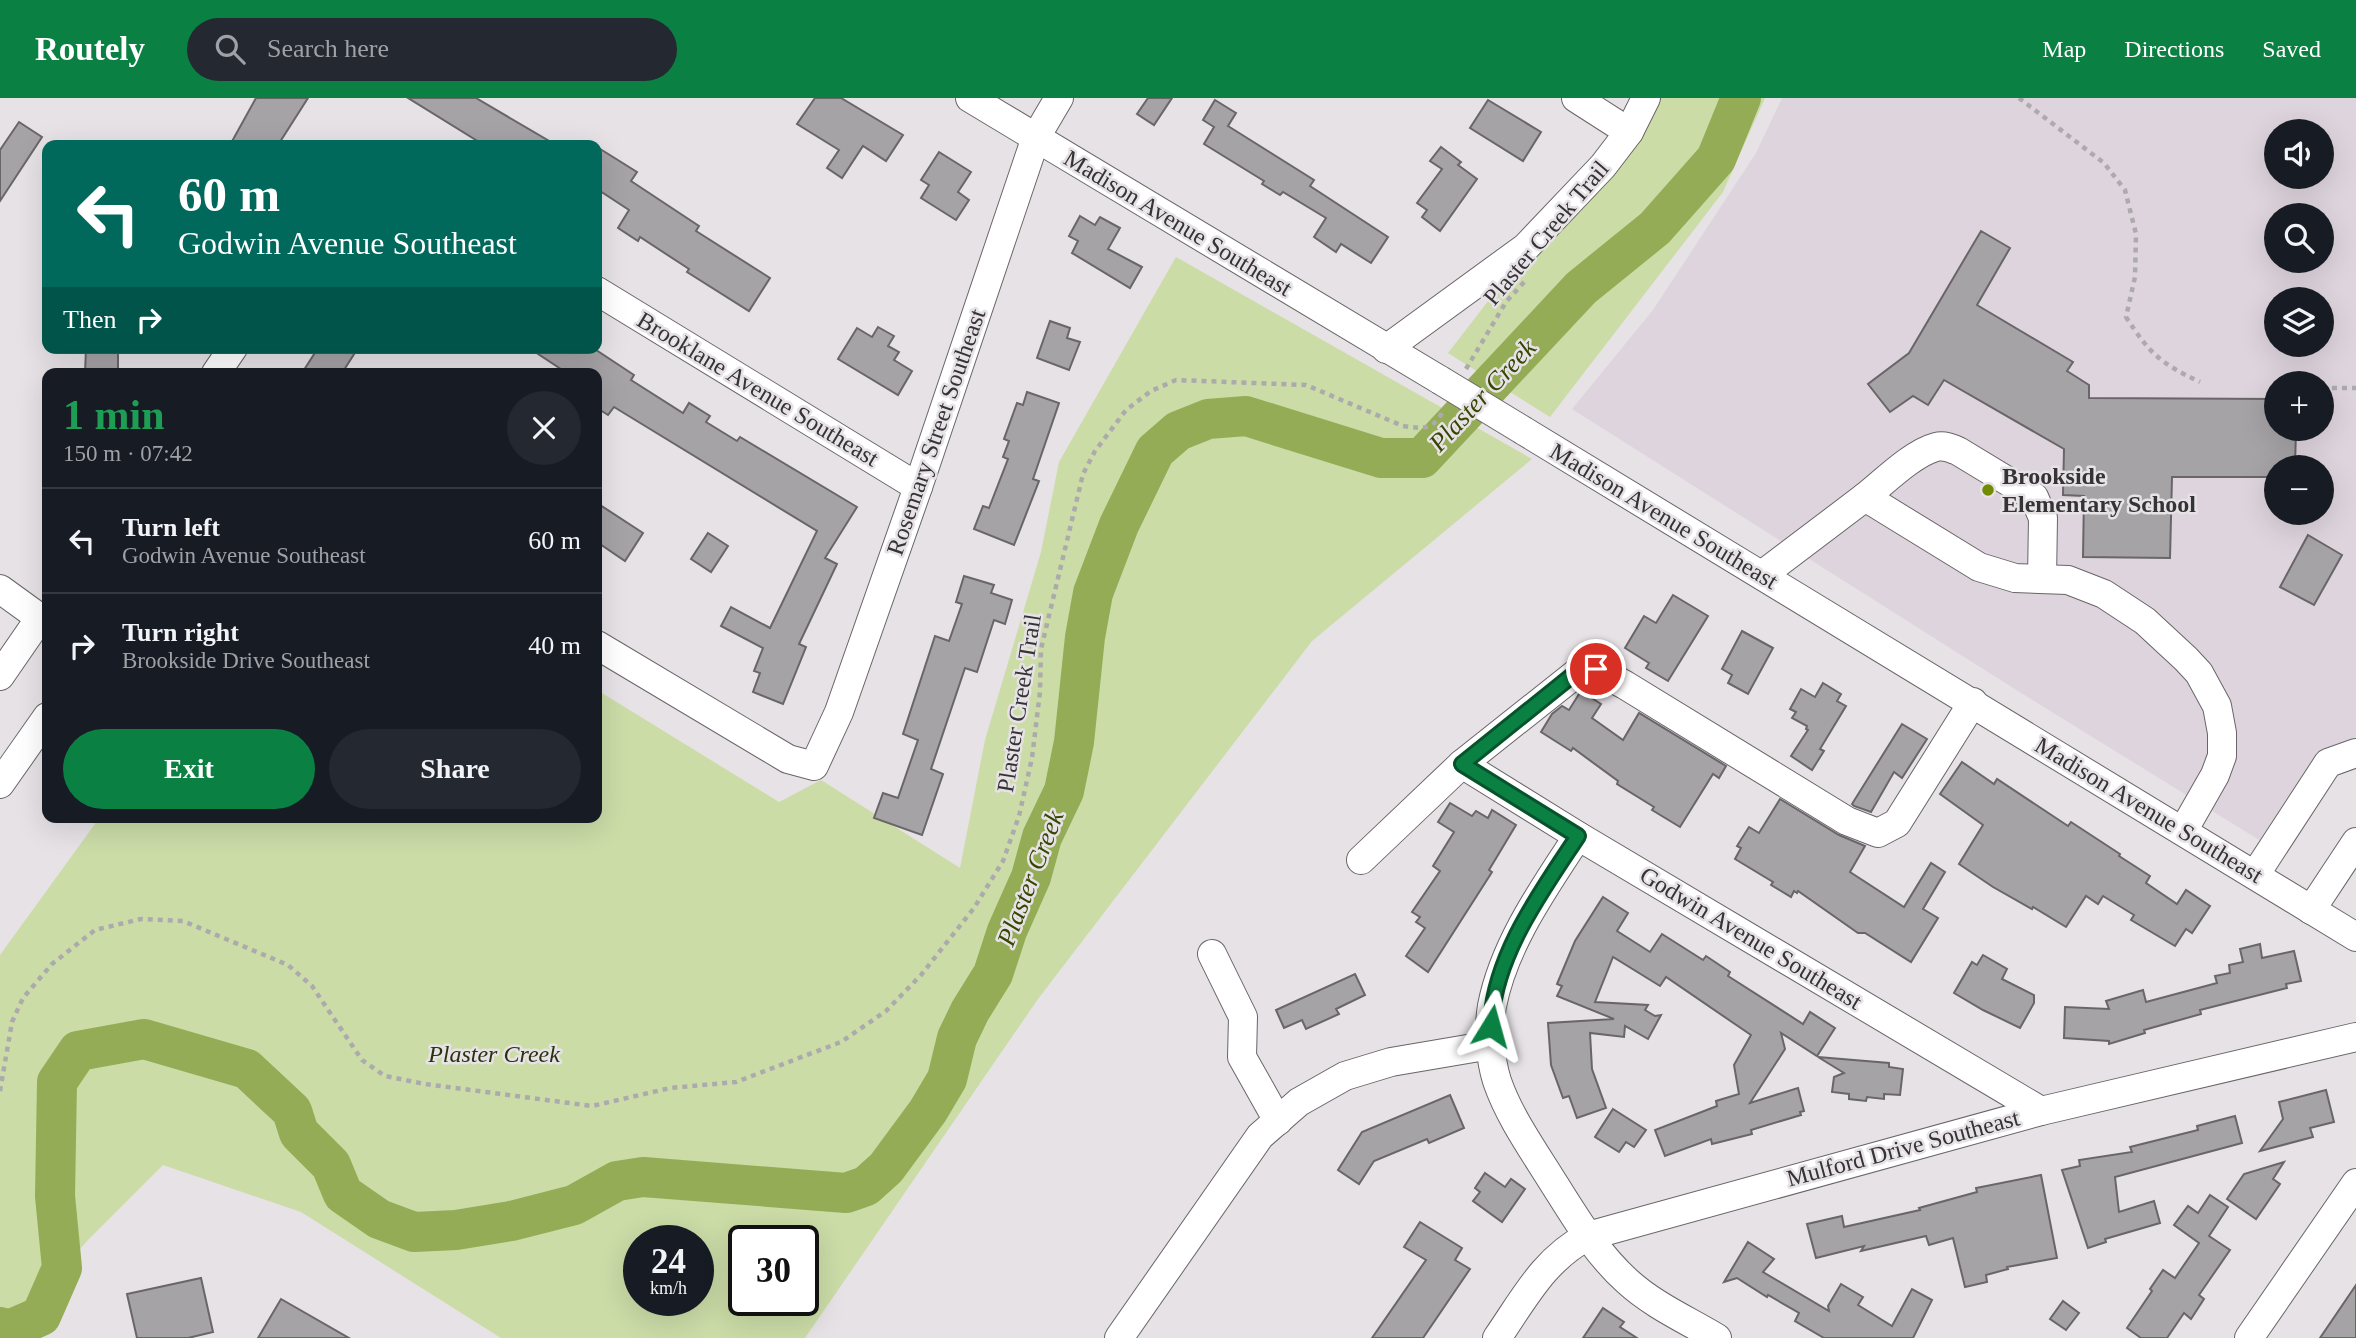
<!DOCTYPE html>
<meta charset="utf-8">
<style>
body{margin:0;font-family:"Times New Roman",serif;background:#242831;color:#f1f3f6;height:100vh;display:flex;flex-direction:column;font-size:26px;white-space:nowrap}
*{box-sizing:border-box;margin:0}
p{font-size:23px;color:#9ea1a6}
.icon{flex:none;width:38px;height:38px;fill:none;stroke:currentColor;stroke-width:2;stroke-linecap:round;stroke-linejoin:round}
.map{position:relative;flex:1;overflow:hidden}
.sheet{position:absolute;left:42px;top:270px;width:560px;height:455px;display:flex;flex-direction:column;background:#171b24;border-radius:14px;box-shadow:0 7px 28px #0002}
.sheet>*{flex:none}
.guide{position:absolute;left:42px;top:42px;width:560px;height:214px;border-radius:14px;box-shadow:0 7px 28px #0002;background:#00695c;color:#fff;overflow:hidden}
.fabs{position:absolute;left:2264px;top:21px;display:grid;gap:14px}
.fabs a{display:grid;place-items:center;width:70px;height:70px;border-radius:50%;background:#171b24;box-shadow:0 7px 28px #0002;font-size:35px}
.speed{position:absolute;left:623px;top:1127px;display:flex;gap:14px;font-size:35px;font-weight:700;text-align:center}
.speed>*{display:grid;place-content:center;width:91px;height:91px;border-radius:50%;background:#171b24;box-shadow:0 7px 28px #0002;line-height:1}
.speed small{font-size:18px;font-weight:400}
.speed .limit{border:4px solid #111;border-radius:10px;background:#fff;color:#111}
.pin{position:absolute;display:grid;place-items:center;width:60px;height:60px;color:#fff;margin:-30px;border:4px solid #fff;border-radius:50%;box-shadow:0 2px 7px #0007}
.me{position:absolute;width:77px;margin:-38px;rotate:8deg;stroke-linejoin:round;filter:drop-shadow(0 0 5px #0008)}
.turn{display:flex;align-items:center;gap:24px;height:147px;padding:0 21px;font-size:32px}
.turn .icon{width:91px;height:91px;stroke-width:2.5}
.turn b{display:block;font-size:49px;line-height:60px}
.then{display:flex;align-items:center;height:66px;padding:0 21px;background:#0003;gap:14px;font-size:26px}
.round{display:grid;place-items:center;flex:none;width:74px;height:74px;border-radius:37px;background:#242831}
.headline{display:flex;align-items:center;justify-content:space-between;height:119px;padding:0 21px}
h1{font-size:42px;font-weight:800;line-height:52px;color:#1e9e55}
.primary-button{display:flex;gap:14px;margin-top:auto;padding:14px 21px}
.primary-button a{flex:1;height:80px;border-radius:42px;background:#0b8043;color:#fff;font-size:28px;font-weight:800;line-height:80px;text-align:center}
.primary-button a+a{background:#242831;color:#f1f3f6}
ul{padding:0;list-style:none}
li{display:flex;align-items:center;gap:21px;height:105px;padding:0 21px;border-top:2px solid #363941}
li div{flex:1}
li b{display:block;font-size:26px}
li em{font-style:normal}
header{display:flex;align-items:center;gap:42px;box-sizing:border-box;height:98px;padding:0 35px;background:#0b8043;color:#fff}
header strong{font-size:33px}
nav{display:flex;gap:38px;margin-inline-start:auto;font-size:24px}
.search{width:490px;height:63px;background:#242831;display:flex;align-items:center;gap:18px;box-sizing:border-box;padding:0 24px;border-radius:38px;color:#9ea1a6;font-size:26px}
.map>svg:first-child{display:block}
.built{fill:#ded4dd;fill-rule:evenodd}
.green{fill:#cbdca7;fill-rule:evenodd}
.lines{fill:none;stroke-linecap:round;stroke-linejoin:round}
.river{stroke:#94ac55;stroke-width:40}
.building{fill:#a6a3a6;stroke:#696568;stroke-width:2}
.minor-casing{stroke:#696568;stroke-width:30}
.path{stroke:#adaaad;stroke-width:4.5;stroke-dasharray:5 5;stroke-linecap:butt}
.minor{stroke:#fff;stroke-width:28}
.minor-bridge-casing{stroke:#696568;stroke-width:30;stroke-linecap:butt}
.minor-bridge{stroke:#fff;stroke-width:28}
.route-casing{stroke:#07532c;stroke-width:18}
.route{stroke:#0b8043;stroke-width:12}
.poi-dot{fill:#718c03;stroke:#e6e2e6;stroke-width:2.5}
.labels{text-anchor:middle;stroke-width:5;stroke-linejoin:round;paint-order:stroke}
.street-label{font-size:24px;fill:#353335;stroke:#e6e2e6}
.poi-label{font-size:24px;font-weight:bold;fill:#353335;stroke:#e6e2e6;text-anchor:start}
.park-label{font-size:24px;font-style:italic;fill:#2a330e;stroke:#e6e2e6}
.water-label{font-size:26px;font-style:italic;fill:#374601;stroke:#e6e2e6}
</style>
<header>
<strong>Routely</strong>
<div class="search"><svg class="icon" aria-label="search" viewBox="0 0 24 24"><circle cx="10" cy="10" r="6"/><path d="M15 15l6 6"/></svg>Search here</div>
<nav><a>Map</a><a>Directions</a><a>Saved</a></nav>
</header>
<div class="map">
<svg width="2356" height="1240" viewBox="0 0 2356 1240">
<rect width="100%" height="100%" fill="#e6e2e6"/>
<path class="built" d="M1782,0H2356V638L2277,753L2018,593L1572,311L1653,212L1756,55ZM2277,33H2322V79H2277ZM2277,117H2322V163H2277ZM2277,201H2322V247H2277ZM2277,285H2322V331H2277ZM2277,369H2322V415H2277Z"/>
<g class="green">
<polygon points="1654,0 1765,0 1723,94 1550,319 1448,255 1489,202 1601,82"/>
<path d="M1176,159L1532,361L1312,543L1038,901L805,1240H501L301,1114L163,1067L87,1143L4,1240H0V857L100,719H597V592L779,704L821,682L960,770L985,642L1041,454L1059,364ZM639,1143H698V1202H639ZM744,1143H803V1202H744Z"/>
</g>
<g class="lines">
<polyline class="river" points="0,1229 9,1232 41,1218 62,1170 55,1098 57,984 78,953 144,941 247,971 292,1013 299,1035 331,1067 343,1096 379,1121 414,1134 456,1132 511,1123 574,1107 617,1083 643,1079 846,1095 866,1088 886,1070 928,1013 947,981 957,940 970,913 993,876 1007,833 1031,779 1042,739 1064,693 1074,644 1085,539 1093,495 1119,427 1155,353 1178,333 1208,321 1246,318 1381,360 1422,360 1581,190 1655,130 1716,61 1741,0"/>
</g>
<g class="building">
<polygon points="256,0 308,0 278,47 230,47"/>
<polygon points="408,0 476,0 556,47 484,47"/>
<polygon points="815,0 841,0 903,37 886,63 863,48 842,80 827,70 839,52 797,26"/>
<polygon points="1148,0 1172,0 1154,27 1137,16"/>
<polygon points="1215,2 1236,15 1228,28 1314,82 1310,88 1388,139 1371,165 1341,146 1336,154 1314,139 1326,120 1283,94 1280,97 1262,86 1264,83 1204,46 1214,29 1203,22"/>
<polygon points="1488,2 1541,34 1523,63 1470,30"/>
<polygon points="19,24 42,39 0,103 0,52"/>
<polygon points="597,49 637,74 631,83 699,128 696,133 770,180 749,213 687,174 689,171 640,139 638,143 618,130 629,112 597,91"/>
<polygon points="1441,49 1461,64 1458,67 1477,81 1440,133 1422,119 1427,112 1417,105 1442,71 1430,63"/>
<polygon points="939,54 971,74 958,94 969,102 956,122 921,100 929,87 921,82"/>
<polygon points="1080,118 1095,127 1100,119 1120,130 1108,151 1142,169 1130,190 1072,155 1078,143 1069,138"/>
<polygon points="1981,133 2010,150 1977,207 2073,264 2067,273 2089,287 2089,300 2277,301 2277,331 2296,331 2295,369 2277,369 2277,379 2172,379 2170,460 2083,459 2084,398 2063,397 2064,351 1944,282 1928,307 1913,298 1890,314 1868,286 1909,255"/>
<polygon points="1050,223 1070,230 1067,240 1080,244 1069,272 1037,260"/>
<polygon points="878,229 894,238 888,248 899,254 894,262 912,273 898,297 838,261 857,230 872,239"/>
<polygon points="86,250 118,250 118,275 85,275"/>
<polygon points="318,250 358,250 342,275 302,275"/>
<polygon points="529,250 593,250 634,277 631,282 683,315 689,305 710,318 706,324 737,343 740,339 857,409 825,460 837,466 799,546 806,549 783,606 753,594 760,575 754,573 763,550 721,528 731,509 770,530 817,433 614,309 608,317 597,310 597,275 567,275"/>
<polygon points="1027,294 1059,305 1033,381 1039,383 1014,447 974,431 983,408 989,410 1008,361 1003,359 1009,343 1004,341 1017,305 1023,307"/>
<polygon points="597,405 643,435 625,463 597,444"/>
<polygon points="708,435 728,448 711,474 691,461"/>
<polygon points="2308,437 2342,457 2314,507 2280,489"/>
<polygon points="964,478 994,487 991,495 1012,502 1005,526 994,522 977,574 965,570 931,671 943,676 922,737 874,720 883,695 898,700 918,642 903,636 935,538 949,543 962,506 956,504"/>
<polygon points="1673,497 1708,518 1668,583 1646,570 1649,565 1625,550 1644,518 1656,525"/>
<polygon points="1742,533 1773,550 1748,596 1728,585 1732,577 1722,571"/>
<polygon points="1823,585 1841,596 1837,603 1846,608 1820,651 1824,653 1812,672 1791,658 1808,632 1806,631 1807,628 1792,620 1796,614 1790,611 1801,591 1815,599"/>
<polygon points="1581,593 1601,606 1592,620 1623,642 1639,615 1726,668 1719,680 1713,676 1680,729 1652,712 1654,709 1617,686 1618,683 1573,650 1571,653 1541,634 1552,616 1562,608 1569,612"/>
<polygon points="1902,626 1927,641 1902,680 1894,674 1871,714 1854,708 1852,706"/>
<polygon points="1962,664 1994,686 1997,681 2068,728 2071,724 2120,756 2119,758 2150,778 2146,785 2177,806 2186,792 2210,808 2192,835 2186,831 2175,848 2131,822 2134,817 2103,798 2098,806 2086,798 2066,829 2033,809 2032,811 1993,789 1959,766 1983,727 1940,696"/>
<polygon points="1780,701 1839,737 1865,748 1850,774 1904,809 1931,765 1945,774 1923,811 1938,820 1911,864 1865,835 1858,835 1798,793 1797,795 1794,793 1791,799 1771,787 1773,784 1735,761 1741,750 1737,748 1749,729 1759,735"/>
<polygon points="1450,705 1472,718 1476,713 1488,720 1492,712 1516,727 1489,772 1492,774 1428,874 1406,858 1425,830 1416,824 1420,819 1412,814 1440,773 1433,768 1454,734 1438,724"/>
<polygon points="1603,799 1628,815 1617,833 1650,854 1662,836 1703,862 1706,858 1730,874 1728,878 1803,926 1810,914 1835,930 1817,958 1781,935 1785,951 1750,1005 1798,990 1804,1013 1800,1014 1801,1017 1751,1032 1752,1036 1712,1046 1711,1041 1665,1058 1655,1032 1717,1008 1716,1003 1739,996 1734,967 1751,937 1666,879 1660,888 1613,859 1595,904 1648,907 1645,912 1655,918 1661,917 1648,941 1625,928 1624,939 1590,935 1592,971 1606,1010 1577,1020 1569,998 1563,1000 1551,967 1548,925 1614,921 1557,898 1562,888 1557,886 1575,843"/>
<polygon points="2260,846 2262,860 2294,853 2301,883 2286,886 2287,890 2200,912 2201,916 2144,932 2145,935 2109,946 2109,943 2064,940 2065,909 2109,911 2106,903 2143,892 2146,904 2217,885 2215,878 2230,875 2229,867 2243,864 2240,851"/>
<polygon points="1983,857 2007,871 2002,881 2034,897 2034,905 2020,930 1983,912 1954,895 1972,864 1977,867"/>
<polygon points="1355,876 1365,897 1336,911 1339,916 1306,931 1302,922 1284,930 1276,912"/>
<polygon points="1818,959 1889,965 1889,969 1903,971 1900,997 1884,996 1884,1001 1867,999 1866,1003 1849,1001 1849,996 1832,994 1834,979 1844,975"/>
<polygon points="2326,992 2334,1024 2310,1030 2313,1039 2260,1053 2283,1021 2279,1004"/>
<polygon points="1450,997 1464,1030 1429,1045 1427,1041 1374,1063 1359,1086 1338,1072 1362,1034"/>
<polygon points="1613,1011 1646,1032 1634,1049 1626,1044 1619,1054 1595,1039"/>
<polygon points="2235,1018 2242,1045 2115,1079 2119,1114 2154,1103 2160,1125 2105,1141 2106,1144 2088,1150 2062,1072 2080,1068 2079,1062 2132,1054 2130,1049 2198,1032 2197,1028"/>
<polygon points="2284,1064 2273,1081 2280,1086 2256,1121 2227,1101 2244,1076"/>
<polygon points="1485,1075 1505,1089 1511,1081 1525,1091 1502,1124 1473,1103 1480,1094 1475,1090"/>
<polygon points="2041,1077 2057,1160 2007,1169 2008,1171 1986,1177 1987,1184 1965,1189 1953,1140 1929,1147 1926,1138 1861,1153 1864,1148 1816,1160 1807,1126 1842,1118 1844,1129 1920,1112 1919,1110 1977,1094 1976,1090"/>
<polygon points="2210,1097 2228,1109 2209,1138 2230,1152 2199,1197 2204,1201 2191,1221 2184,1215 2167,1240 2141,1240 2127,1230 2152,1193 2150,1191 2163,1172 2175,1180 2199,1145 2174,1127 2188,1108 2198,1115"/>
<polygon points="1420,1124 1462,1150 1455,1162 1470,1171 1423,1240 1372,1240 1426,1162 1404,1149"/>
<polygon points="1748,1144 1774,1161 1763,1174 1829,1213 1828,1208 1841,1186 1863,1199 1858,1207 1892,1228 1912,1191 1932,1202 1913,1240 1824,1240 1795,1223 1799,1215 1768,1197 1767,1199 1737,1180 1724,1184"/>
<polygon points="201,1180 213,1234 188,1240 137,1240 127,1196"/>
<polygon points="2356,1187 2356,1240 2320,1240"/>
<polygon points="281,1201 349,1240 258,1240"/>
<polygon points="2063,1203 2079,1215 2066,1232 2050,1221"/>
<polygon points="1603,1210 1624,1224 1620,1229 1637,1240 1583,1240"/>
</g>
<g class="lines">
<g class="minor-casing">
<g id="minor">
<polyline points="970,0 1440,282"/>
<polyline points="1576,0 1629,34"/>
<polyline points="597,193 918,389"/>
<polyline points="1386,251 1526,149 1603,68 1629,34 1646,0"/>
<polyline points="216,275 233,250"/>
<polyline points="1524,333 2356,839"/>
<path d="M1865,399C1884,384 1913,355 1936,349C1944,347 1951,350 1958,353L2034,399L2043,420L2042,481"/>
<polyline points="1762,477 1865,399 1979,469 2015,480 2068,482 2104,496 2145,523 2186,561 2199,575 2217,608 2222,635 2222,658 2215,677 2183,733"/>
<polyline points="0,491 47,525"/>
<polyline points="597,547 788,661 814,668 839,614 918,389 1036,39 1059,0"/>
<polyline points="0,578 40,520"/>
<polyline points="1462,666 1578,738 2041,1013"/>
<polyline points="0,686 47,619"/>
<path d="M1578,738C1544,790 1504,846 1492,908C1488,931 1490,961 1497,983C1509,1018 1531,1049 1551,1081C1574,1117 1595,1154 1627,1183C1653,1207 1687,1222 1717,1240"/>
<polyline points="1361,762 1462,666 1583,570 1596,571 1625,587 1847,723 1878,735 1897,725 1973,604"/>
<polyline points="2255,777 2328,665 2356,655"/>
<polyline points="2311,812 2356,744"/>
<polyline points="1212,856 1243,919 1242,959 1278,1023"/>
<polyline points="1119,1240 1260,1038 1299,1004 1345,978 1391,964 1491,947"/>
<path d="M1497,1240C1524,1201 1544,1161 1588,1138L2041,1013L2356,939"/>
<polyline points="2249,1240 2356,1085"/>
</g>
</g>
<g class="path">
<path d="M2019,0L2104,65L2125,92L2136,136L2135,179L2126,219C2150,256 2160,265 2200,284"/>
<polyline points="1466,271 1506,204 1525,183"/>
<polyline points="2322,290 2356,290"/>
<path d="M0,993L12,924L23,900L52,866L95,832L141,821L183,823L288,867L312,888L362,962L385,978L425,986L592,1008L670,990L736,984L841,944L886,913L921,877L974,810L1003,763L1019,718L1032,660L1040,594L1041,551L1083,376L1095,353L1126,312L1151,293L1176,282L1306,287L1403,328C1424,331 1433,332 1443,313"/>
</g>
<use href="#minor" class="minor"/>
<g class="minor-bridge-casing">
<polyline id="minor-bridge" points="1440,282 1524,333"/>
</g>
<use href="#minor-bridge" class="minor-bridge"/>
</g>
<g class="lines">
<g class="route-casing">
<path id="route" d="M1491,928C1493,859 1541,794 1578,738L1462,666L1574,576L1583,570L1596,571"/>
</g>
<use href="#route" class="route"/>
</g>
<circle class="poi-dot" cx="1988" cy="392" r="7"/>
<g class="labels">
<g class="street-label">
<text transform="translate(1178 125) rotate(31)" y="8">Madison Avenue Southeast</text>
<text transform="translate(1546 135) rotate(-50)" y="8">Plaster Creek Trail</text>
<text transform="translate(758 291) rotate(31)" y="8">Brooklane Avenue Southeast</text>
<text transform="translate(936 334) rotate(-71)" y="8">Rosemary Street Southeast</text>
<text transform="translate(1664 418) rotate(31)" y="8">Madison Avenue Southeast</text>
<text transform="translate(1019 605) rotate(-81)" y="8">Plaster Creek Trail</text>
<text transform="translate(2149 712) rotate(31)" y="8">Madison Avenue Southeast</text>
<text transform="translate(1751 840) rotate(31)" y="8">Godwin Avenue Southeast</text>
<text transform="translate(1903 1050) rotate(-15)" y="8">Mulford Drive Southeast</text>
</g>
<g class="poi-label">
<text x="2002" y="386">Brookside<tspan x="2002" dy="28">Elementary School</tspan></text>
</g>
<g class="park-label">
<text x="494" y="964">Plaster Creek</text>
</g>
<g class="water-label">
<text transform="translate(1482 297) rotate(-47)" y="9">Plaster Creek</text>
<text transform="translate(1030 780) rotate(-69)" y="9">Plaster Creek</text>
</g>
</g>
</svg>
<div class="fabs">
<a><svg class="icon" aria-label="sound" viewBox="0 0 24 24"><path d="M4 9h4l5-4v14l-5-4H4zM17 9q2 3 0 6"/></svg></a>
<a><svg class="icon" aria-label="search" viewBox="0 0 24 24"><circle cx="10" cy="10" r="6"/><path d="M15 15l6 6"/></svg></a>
<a><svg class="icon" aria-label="layers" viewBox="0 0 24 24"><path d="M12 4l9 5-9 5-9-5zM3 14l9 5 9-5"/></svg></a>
<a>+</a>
<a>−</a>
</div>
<div class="speed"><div>24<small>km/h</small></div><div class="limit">30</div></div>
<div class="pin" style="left:1596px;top:571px;background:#d93025"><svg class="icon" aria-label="arrive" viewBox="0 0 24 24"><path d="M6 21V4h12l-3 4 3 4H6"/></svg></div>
<svg class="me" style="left:1491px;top:928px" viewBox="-20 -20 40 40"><path d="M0-17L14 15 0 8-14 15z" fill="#0b8043" stroke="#fff" stroke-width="4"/></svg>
<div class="guide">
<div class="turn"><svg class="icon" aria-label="left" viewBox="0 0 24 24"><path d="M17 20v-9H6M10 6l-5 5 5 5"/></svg><div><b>60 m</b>Godwin Avenue Southeast</div></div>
<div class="then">Then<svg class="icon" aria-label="right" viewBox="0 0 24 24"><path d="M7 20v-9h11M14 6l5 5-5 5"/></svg></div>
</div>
<section class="sheet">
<div class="headline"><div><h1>1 min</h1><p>150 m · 07:42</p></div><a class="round"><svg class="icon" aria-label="close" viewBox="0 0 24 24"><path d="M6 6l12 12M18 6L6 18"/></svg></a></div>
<ul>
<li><svg class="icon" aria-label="left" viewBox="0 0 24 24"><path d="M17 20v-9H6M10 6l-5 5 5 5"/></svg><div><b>Turn left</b><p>Godwin Avenue Southeast</p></div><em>60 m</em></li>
<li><svg class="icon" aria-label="right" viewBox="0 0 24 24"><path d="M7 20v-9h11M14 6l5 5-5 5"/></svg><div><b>Turn right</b><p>Brookside Drive Southeast</p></div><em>40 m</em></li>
</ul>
<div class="primary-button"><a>Exit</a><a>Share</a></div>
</section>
</div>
